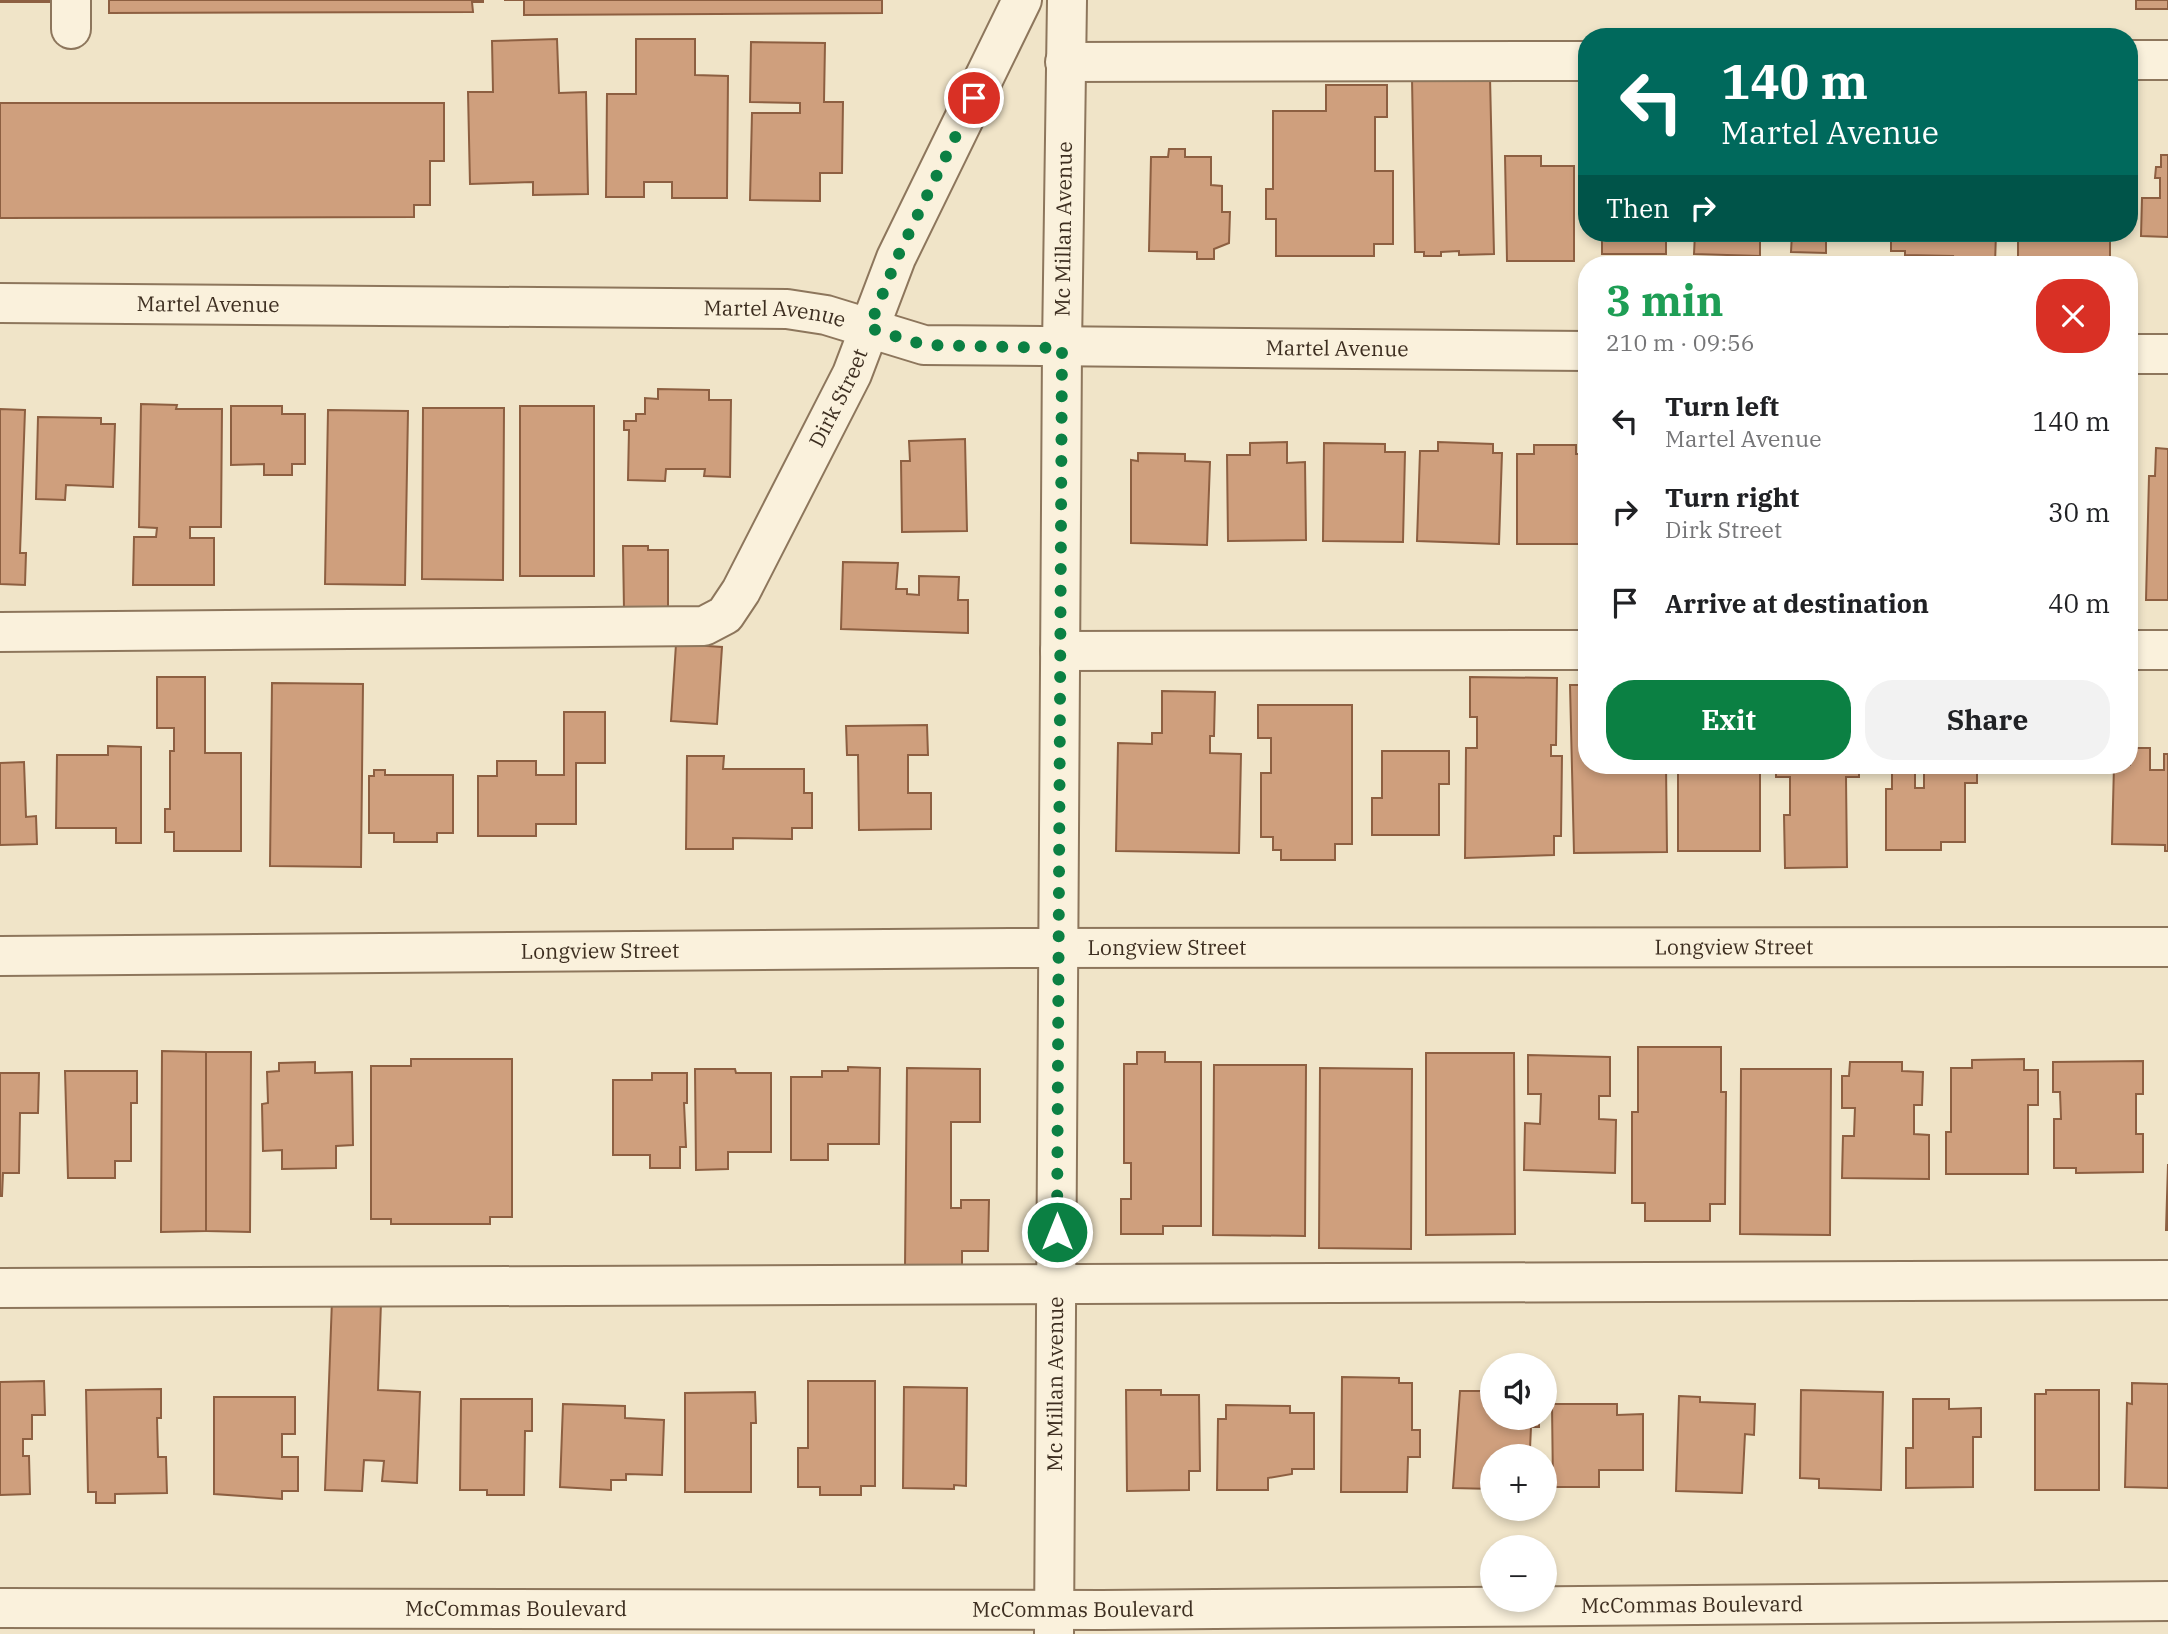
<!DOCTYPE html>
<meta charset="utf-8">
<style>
body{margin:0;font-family:"IBM Plex Serif",serif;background:#f2f2f2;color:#202124;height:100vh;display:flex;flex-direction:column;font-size:26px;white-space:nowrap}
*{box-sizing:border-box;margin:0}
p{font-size:23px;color:#757577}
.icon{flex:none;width:38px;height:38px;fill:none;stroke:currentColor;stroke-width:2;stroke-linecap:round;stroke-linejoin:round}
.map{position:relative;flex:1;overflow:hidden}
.panel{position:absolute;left:1578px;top:256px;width:560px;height:518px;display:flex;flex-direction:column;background:#fff;border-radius:28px;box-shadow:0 4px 10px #0003}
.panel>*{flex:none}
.hud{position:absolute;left:1578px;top:28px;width:560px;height:214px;border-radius:28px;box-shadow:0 4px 10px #0003;background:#00695c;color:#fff;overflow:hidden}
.fabs{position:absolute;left:1480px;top:1353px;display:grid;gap:14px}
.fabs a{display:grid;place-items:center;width:77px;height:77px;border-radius:50%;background:#fff;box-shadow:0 4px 10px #0003;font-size:35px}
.pin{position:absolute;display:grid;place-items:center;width:60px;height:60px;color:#fff;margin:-30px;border:4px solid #fff;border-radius:50%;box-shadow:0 2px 7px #0007}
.me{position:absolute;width:77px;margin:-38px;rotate:0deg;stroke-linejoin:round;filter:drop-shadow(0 0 5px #0008)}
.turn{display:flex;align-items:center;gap:24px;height:147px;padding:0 28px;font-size:32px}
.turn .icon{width:91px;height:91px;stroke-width:2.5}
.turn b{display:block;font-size:49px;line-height:60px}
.then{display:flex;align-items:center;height:66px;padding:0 28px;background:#0003;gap:14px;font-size:26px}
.round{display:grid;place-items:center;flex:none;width:74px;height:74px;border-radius:28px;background:#f2f2f2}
.head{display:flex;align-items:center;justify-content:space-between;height:119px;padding:0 28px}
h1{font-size:42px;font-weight:800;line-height:52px;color:#1e9e55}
.cta{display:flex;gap:14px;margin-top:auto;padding:14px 28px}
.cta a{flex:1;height:80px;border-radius:28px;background:#0b8043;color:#fff;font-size:28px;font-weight:800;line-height:80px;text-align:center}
.cta a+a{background:#f2f2f2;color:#202124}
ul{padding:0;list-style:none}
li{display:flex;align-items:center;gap:21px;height:91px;padding:0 28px}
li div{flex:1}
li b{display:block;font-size:26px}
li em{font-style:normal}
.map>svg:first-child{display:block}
.building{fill:#cf9f7d;stroke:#8d5f41;stroke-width:2}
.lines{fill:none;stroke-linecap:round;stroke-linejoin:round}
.minor-casing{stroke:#8d765c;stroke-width:42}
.minor{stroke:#faf1dc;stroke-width:38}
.route{stroke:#0b8043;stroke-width:12;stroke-dasharray:0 21.6}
.labels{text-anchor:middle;stroke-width:6;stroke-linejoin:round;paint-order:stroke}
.street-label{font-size:21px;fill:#3d2e20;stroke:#f7eed8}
</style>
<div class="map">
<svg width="2168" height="1634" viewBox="0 0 2168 1634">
<rect width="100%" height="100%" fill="#f0e4c8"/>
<g class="building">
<rect x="0" y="0" width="56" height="2"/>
<polygon points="109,0 483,0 483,2 472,2 473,12 109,13"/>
<polygon points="504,0 882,0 882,13 524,15 524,0"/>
<rect x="2136" y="0" width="32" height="9"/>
<polygon points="557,39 559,93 586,92 588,194 533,195 533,182 470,184 468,92 493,92 492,41"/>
<polygon points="636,39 695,39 695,75 728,76 727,198 672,198 672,182 644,182 644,197 606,197 607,94 636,94"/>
<polygon points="751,42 825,43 824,102 843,102 842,173 820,173 820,201 750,200 752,113 800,113 800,103 750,102"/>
<polygon points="1490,77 1494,254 1459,255 1459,251 1441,252 1441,256 1424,256 1424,252 1415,252 1412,78"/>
<polygon points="1326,85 1387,85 1387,117 1375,117 1375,171 1393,171 1393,244 1374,244 1374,256 1276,256 1276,219 1266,219 1266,189 1273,189 1273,111 1326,111"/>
<polygon points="0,103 444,103 444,161 430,161 430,205 414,205 414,217 0,218"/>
<polygon points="1169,149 1185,149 1185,157 1211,157 1211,185 1222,186 1222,212 1230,212 1229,243 1214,249 1214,259 1197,259 1197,252 1149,251 1151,157 1168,157"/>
<polygon points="2161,155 2168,155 2168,237 2141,236 2142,198 2160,198 2160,178 2155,178 2156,167 2161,167"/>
<polygon points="1505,156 1541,156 1541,166 1574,166 1574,261 1507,261"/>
<rect x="1602" y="233" width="64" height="21"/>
<polygon points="1695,233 1777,233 1777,235 1760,234 1760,256 1694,254"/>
<polygon points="1792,233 1839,233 1839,236 1826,236 1826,253 1791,252"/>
<polygon points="1891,233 1996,233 1995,264 1952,264 1953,256 1905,255 1905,251 1891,251"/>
<polygon points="2018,233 2110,233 2110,260 2018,261"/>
<polygon points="658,389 709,390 709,400 731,400 730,477 704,476 705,469 666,469 665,481 628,480 629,430 624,430 624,421 636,421 636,414 645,414 645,398 658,399"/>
<polygon points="141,404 177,405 176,409 222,409 221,527 190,527 190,538 214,538 214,585 133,585 134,537 156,537 157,528 139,527"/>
<polygon points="231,406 282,406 282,414 305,414 305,464 292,464 292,475 264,475 264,464 231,465"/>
<rect x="520" y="406" width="74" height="170"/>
<polygon points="423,408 504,408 503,580 422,579"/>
<polygon points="0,409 25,410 20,553 26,553 25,585 0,584"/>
<polygon points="328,410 408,411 405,585 325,584"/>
<polygon points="38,417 101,418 101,424 115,424 113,487 66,485 65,500 36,499"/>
<polygon points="965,439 967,531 902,532 901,461 910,461 909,441"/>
<polygon points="1287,442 1287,463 1305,462 1306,540 1228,541 1227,455 1250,455 1250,443"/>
<polygon points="1438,442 1493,444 1493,453 1502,453 1499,544 1417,541 1420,451 1438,451"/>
<polygon points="1324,443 1385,444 1385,452 1405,452 1403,542 1323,541"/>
<polygon points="1534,445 1576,445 1576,454 1587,454 1587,544 1517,544 1517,454 1534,454"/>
<polygon points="2130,447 2134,447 2133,618 2130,618"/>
<polygon points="2156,448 2168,449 2168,600 2146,600 2149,476 2155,476"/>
<polygon points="1138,453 1185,454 1185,461 1210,462 1207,545 1131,543 1131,460 1138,461"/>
<polygon points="623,546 648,546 648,550 668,550 668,610 624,610"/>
<polygon points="843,562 898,563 896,589 907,589 907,594 919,595 919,576 959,577 958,600 968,600 968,633 841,629"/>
<polygon points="676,644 722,647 717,724 671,721"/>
<polygon points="157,677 205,677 205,753 241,753 241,851 174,851 174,832 165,832 165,809 170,809 170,751 174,751 174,728 157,728"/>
<polygon points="1470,677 1557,678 1556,745 1551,745 1551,756 1562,756 1561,836 1554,836 1554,855 1465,858 1466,748 1477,748 1477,717 1470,717"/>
<polygon points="272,683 363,684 361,867 270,866"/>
<polygon points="1570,685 1587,685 1587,765 1666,765 1667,852 1574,853"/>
<polygon points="1162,691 1215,692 1214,736 1210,736 1210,753 1241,754 1239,853 1116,851 1118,743 1152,744 1152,733 1162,733"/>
<polygon points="1258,705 1352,705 1352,844 1335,844 1335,860 1281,860 1281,850 1273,850 1273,837 1261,837 1261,773 1271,773 1271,738 1258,738"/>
<polygon points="564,712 605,712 605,763 576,763 576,824 536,824 536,836 478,836 478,776 497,776 497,761 536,761 536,775 564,775"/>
<polygon points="927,725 928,755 908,755 908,793 931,793 931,829 859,830 858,755 847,755 846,726"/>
<polygon points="108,746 141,747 141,843 116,843 116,828 56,828 57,755 108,755"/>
<polygon points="2130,748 2150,748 2150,770 2164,770 2164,754 2168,754 2168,851 2165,851 2165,845 2112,844 2114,765 2130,765"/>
<polygon points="1382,751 1449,751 1449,784 1439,784 1439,835 1372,835 1372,798 1382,798"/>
<polygon points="687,756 724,756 723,769 804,769 804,793 812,793 812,828 792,828 792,839 733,838 733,849 686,849"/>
<polygon points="24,762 26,817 36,816 37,844 0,845 0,763"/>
<rect x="1678" y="765" width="82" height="86"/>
<polygon points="1776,765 1859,765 1859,777 1846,777 1847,867 1785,868 1784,815 1790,815 1790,777 1776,777"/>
<polygon points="1924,765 1977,765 1977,783 1965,783 1965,842 1941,842 1941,850 1886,850 1886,789 1892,789 1892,766 1915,766 1915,788 1924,788"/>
<polygon points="374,770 385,770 385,775 453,775 453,833 437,833 437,842 394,842 394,833 369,833 369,776 374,776"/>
<polygon points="1638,1047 1721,1047 1721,1092 1726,1092 1725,1204 1710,1204 1710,1221 1645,1221 1645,1203 1632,1203 1632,1112 1638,1112"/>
<polygon points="162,1051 206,1052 206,1231 161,1232"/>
<polygon points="206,1052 251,1052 250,1232 206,1231"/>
<polygon points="1137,1052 1165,1052 1165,1062 1201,1062 1201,1226 1163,1226 1163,1234 1121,1234 1121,1199 1131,1199 1131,1163 1124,1163 1124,1064 1137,1064"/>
<polygon points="1426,1053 1514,1053 1515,1234 1426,1235"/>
<polygon points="1528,1055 1610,1057 1610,1096 1599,1096 1599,1119 1616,1120 1615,1173 1524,1170 1525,1123 1540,1124 1541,1094 1528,1094"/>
<polygon points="411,1059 512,1059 512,1217 490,1217 490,1224 391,1224 391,1219 371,1219 371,1066 411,1066"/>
<polygon points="2024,1059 2024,1070 2038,1070 2038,1105 2028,1105 2028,1174 1946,1174 1946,1132 1951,1132 1951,1068 1972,1068 1972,1060"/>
<polygon points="2143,1061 2143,1094 2136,1094 2136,1134 2143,1134 2143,1172 2076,1173 2076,1168 2054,1168 2054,1119 2061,1119 2060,1092 2053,1092 2053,1062"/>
<polygon points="315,1062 315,1073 352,1072 353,1145 336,1146 336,1168 282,1169 282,1150 263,1151 262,1104 268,1103 267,1072 279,1071 279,1063"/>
<polygon points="1850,1062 1902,1062 1902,1071 1923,1072 1922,1105 1914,1105 1914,1134 1929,1135 1929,1179 1842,1178 1843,1136 1854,1136 1855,1108 1842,1108 1842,1076 1849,1076"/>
<polygon points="1214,1065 1306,1065 1305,1236 1213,1235"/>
<polygon points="848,1067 880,1068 879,1144 828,1144 828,1160 791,1160 791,1077 822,1077 822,1071 848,1071"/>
<polygon points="907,1068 980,1069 980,1122 951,1122 951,1208 961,1208 961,1200 989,1200 988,1251 962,1251 962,1268 905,1268"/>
<polygon points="1320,1068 1412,1069 1411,1249 1319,1248"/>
<polygon points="695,1069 735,1069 736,1073 771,1073 771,1152 728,1152 728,1169 696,1170"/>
<polygon points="1741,1069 1831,1069 1830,1235 1740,1234"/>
<polygon points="65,1071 137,1071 137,1103 131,1103 131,1161 115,1161 115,1178 68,1178"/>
<polygon points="0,1073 39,1073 38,1113 20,1113 19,1173 3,1173 2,1196 0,1196"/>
<polygon points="652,1073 687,1073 687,1103 684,1103 686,1147 680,1147 680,1168 650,1168 650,1155 613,1155 613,1080 652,1080"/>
<polygon points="2168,1164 2168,1230 2166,1230"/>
<polygon points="332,1300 381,1302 378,1390 420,1392 417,1483 382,1481 384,1461 364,1460 362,1491 325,1490"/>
<polygon points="1342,1377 1399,1378 1399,1383 1412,1383 1412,1430 1420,1430 1420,1457 1408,1457 1407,1492 1341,1492"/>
<polygon points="44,1381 45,1415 32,1415 32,1439 23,1439 23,1456 29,1456 30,1494 0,1495 0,1382"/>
<polygon points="808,1381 875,1381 875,1486 861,1486 861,1495 820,1495 820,1487 798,1487 798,1448 808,1448"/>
<polygon points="2132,1383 2168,1384 2168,1488 2125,1487 2127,1403 2132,1404"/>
<polygon points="904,1387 967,1388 966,1486 954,1485 954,1489 903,1488"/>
<polygon points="161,1389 161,1418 157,1418 158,1457 166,1457 167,1493 115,1494 115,1503 96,1503 96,1492 88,1492 86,1390"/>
<polygon points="1126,1390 1161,1390 1161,1395 1199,1395 1200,1471 1189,1471 1189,1490 1127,1491"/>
<polygon points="1801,1390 1883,1392 1881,1490 1819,1488 1819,1479 1800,1478"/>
<polygon points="2046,1390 2099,1390 2099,1490 2035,1490 2035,1394 2046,1394"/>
<polygon points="1460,1391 1493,1391 1493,1418 1539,1418 1539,1427 1531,1427 1530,1449 1526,1449 1526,1456 1493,1456 1493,1489 1453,1488"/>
<polygon points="755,1392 756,1423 751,1423 751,1492 685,1492 685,1393"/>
<polygon points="1679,1396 1700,1397 1700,1402 1755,1404 1754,1435 1745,1434 1742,1493 1676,1491"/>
<polygon points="214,1397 295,1397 295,1434 282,1434 282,1457 298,1457 298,1491 282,1491 282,1499 214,1494"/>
<polygon points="461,1399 532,1399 532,1431 525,1431 524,1495 487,1495 487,1490 460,1490"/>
<polygon points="1913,1399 1949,1399 1949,1409 1981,1408 1981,1437 1973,1437 1973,1487 1906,1488 1906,1448 1913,1448"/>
<polygon points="563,1404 625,1406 625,1418 664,1420 662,1475 626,1474 626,1480 611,1480 611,1490 560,1487"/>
<polygon points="1552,1404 1617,1404 1617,1415 1643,1414 1643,1470 1599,1470 1599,1487 1553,1487"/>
<polygon points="1226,1405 1290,1406 1290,1413 1314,1413 1314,1469 1292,1469 1292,1474 1268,1478 1268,1490 1217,1490 1218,1419 1226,1419"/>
</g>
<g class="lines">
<g class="minor-casing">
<g id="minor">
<polyline points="71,29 71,0"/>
<polyline points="2130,60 2168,60"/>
<polyline points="1065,62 1587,61"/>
<path id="s1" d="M0,303L787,309L826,315L924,345L1587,351"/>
<polyline points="2130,354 2168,354"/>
<path id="s2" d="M0,632L704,626L725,615L741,591L852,374L896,258L1022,0"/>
<polyline points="2130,650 2168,650"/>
<polyline points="1060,651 1587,650"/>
<path id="s3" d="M0,956L1010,948L2168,947"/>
<polyline points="0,1288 2168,1280"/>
<path id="s4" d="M0,1608L1102,1610L2168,1601"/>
<path id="s5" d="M1054,1634L1062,348L1067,0"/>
</g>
</g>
<use href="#minor" class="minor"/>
</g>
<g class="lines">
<polyline class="route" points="974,98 897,258 869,328 924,345 1062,348 1057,1232"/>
</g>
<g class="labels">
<g class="street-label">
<text dy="7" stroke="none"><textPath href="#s5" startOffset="1405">Mc Millan Avenue</textPath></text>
<text dy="7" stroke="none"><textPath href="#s1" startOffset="208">Martel Avenue</textPath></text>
<text dy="7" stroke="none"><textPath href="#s1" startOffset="775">Martel Avenue</textPath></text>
<text dy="7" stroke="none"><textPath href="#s1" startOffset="1342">Martel Avenue</textPath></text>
<text dy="7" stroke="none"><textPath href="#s2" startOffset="973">Dirk Street</textPath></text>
<text dy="7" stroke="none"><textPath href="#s3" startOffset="1167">Longview Street</textPath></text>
<text dy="7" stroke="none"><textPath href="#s3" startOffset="1734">Longview Street</textPath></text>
<text dy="7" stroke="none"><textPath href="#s3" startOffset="600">Longview Street</textPath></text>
<text dy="7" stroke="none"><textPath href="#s5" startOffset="250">Mc Millan Avenue</textPath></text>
<text dy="7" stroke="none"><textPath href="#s4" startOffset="1692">McCommas Boulevard</textPath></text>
<text dy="7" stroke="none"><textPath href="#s4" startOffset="516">McCommas Boulevard</textPath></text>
<text dy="7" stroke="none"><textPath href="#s4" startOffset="1083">McCommas Boulevard</textPath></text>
</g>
</g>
</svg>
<div class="fabs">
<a><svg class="icon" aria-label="sound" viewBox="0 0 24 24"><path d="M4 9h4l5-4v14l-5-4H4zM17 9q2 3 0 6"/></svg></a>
<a>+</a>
<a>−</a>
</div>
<div class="pin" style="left:974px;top:98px;background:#d93025"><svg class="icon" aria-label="arrive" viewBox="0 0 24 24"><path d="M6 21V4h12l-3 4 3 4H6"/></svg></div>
<svg class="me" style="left:1057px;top:1232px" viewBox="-20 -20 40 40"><circle r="17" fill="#0b8043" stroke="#fff" stroke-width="3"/><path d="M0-11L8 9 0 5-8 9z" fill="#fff"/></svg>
<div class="hud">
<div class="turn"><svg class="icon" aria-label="left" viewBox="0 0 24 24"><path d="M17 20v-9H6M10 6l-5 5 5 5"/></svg><div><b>140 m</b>Martel Avenue</div></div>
<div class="then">Then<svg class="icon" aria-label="right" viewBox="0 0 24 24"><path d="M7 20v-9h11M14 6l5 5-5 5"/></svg></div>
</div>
<section class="panel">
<div class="head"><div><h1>3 min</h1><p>210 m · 09:56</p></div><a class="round" style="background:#d93025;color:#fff"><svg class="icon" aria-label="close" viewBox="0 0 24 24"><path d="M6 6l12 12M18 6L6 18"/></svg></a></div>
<ul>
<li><svg class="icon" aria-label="left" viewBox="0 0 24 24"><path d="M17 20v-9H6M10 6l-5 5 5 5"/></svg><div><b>Turn left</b><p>Martel Avenue</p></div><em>140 m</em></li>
<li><svg class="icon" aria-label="right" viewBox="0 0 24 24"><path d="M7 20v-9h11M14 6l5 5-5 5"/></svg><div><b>Turn right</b><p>Dirk Street</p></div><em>30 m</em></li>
<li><svg class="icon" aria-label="arrive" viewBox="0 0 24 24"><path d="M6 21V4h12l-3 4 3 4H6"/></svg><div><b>Arrive at destination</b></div><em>40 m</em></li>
</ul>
<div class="cta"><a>Exit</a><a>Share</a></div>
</section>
</div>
